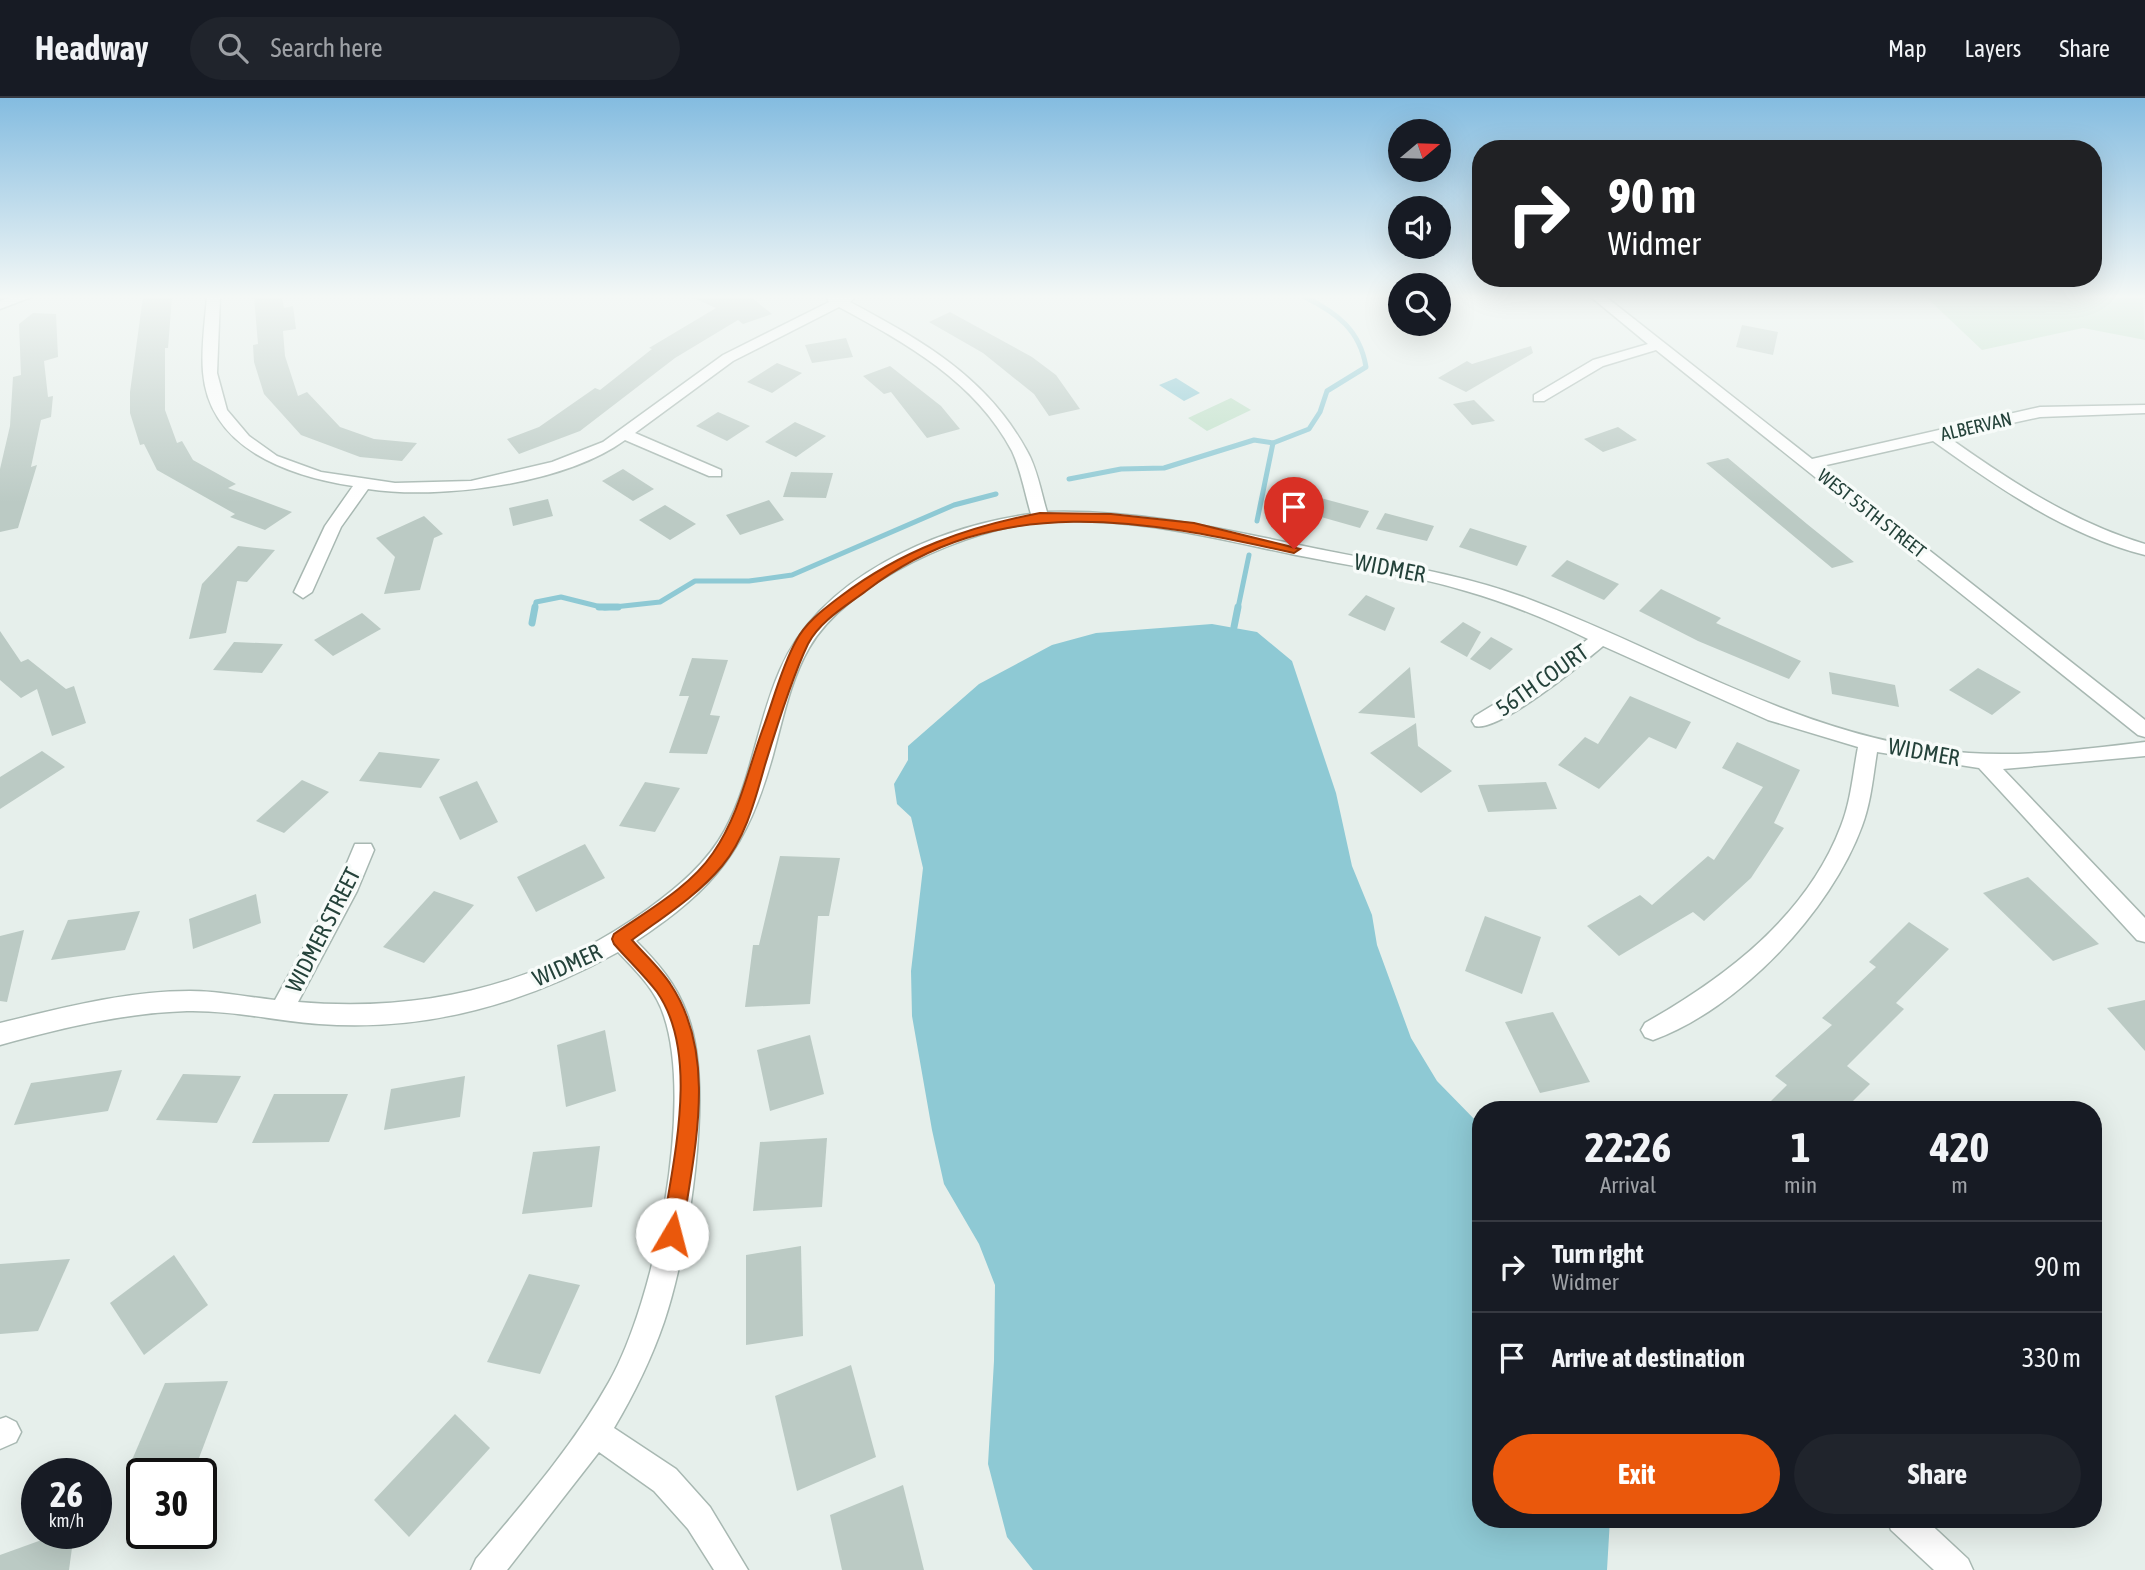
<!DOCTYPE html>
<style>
body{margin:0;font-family:"Asap Condensed",sans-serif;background:#20242c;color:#f1f3f6;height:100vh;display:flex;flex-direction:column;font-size:26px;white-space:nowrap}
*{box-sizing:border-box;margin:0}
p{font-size:23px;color:#9ea1a6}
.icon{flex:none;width:38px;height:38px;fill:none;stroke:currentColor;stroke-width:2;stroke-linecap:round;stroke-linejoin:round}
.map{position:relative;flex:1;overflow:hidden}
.side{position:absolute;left:1472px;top:1003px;width:630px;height:427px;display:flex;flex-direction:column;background:#171b24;border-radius:28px;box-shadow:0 7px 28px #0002}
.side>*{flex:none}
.banner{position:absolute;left:1472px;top:42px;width:630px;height:147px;border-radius:28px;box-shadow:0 7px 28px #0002;background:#202124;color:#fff;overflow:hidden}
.needle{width:46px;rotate:71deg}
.buttons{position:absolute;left:1388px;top:21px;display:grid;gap:14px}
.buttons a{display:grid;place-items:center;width:63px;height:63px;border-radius:50%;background:#171b24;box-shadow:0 7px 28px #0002;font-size:35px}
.speed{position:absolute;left:21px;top:1360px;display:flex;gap:14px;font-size:35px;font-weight:700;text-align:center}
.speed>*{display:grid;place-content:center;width:91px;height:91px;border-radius:50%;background:#171b24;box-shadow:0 7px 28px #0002;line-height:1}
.speed small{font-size:18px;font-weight:400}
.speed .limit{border:4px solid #111;border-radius:10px;background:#fff;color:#111}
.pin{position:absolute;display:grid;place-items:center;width:60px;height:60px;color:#fff;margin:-72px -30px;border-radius:50% 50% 50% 0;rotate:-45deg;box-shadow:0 0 7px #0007}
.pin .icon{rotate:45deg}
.me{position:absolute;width:77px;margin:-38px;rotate:8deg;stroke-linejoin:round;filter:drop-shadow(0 0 5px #0008)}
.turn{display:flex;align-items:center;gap:24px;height:147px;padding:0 21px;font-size:32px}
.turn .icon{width:91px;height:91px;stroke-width:2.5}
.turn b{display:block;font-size:49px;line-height:60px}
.eta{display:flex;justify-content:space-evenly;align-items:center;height:119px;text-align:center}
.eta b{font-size:42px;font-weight:700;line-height:49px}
.cta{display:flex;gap:14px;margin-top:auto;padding:14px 21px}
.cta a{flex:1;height:80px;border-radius:42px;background:#ea580c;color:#fff;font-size:28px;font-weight:700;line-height:80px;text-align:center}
.cta a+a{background:#20242c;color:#f1f3f6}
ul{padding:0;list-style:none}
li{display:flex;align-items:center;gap:21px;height:91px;padding:0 21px;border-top:2px solid #363941}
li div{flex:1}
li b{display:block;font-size:26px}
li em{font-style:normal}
header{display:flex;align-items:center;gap:42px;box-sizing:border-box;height:98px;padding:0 35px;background:#171b24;border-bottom:2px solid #363941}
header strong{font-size:33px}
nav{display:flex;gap:38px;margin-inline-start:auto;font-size:24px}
.search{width:490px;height:63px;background:#20242c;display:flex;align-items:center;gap:18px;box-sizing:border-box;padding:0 24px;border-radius:38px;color:#9ea1a6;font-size:26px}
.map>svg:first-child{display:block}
.green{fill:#bfe0c8}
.water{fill:#8ec9d4}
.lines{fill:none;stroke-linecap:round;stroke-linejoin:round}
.stream-far1{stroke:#8ec9d4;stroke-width:5}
.stream{stroke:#8ec9d4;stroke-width:7}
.building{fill:#bbcac4}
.street-casing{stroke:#a8b8b2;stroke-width:3}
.street{fill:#fff;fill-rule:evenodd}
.route{fill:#ea580c;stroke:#983908;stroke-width:2}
.labels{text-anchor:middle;stroke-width:7;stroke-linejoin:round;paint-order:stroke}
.far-street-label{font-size:19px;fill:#24423a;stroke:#f7fbf9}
.street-label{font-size:23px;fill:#24423a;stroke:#f7fbf9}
</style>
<header>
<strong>Headway</strong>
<div class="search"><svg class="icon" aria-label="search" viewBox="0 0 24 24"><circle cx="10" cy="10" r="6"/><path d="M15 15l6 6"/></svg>Search here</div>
<nav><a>Map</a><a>Layers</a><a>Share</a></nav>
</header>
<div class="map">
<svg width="2145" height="1472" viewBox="0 0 2145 1472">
<rect width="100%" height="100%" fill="#e6efeb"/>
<g class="green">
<polygon points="1926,199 2143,199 2145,242 2083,230 1982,252"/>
<polygon points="1231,300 1251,312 1207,333 1188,320"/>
</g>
<g class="water">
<polygon points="1176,280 1200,295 1184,303 1159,287"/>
<polygon points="1212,526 1257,534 1292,563 1336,695 1352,768 1372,817 1377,847 1411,940 1437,983 1480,1027 1480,1421 1610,1421 1607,1472 1033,1472 1007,1439 988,1366 994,1263 995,1187 979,1146 944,1086 932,1032 912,918 911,873 923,770 911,719 897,706 894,686 908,662 908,648 979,586 1052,547 1096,535"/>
</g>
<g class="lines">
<g class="stream-far1">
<path d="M1069,381L1121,371L1164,370L1254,342L1273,345L1309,331L1320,314L1327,293L1366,269C1360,232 1337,215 1305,199"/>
<polyline points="1257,423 1273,345"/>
<polyline points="535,510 536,504 561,499 605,510 660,504 695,483 749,483 792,477 954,407 996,396"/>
<polyline points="1238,510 1249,457"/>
</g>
<g class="stream">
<polyline points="599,509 618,509"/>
<polyline points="532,525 535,509"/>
<polyline points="1234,529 1238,509"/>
</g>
</g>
<g class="building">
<polygon points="143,199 172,199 168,250 165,250 165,312 177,345 182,343 193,362 236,386 228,390 292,414 265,432 230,419 235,416 157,372 144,346 140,347 130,315 130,294"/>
<polygon points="254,199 282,199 284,210 293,208 296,231 283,233 285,258 298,298 307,294 340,329 374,341 417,345 402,363 360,359 301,337 264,296 254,264 253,247 258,246"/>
<polygon points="691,199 751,199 772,216 743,226 738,222 675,260 580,333 519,356 507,341 539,329 595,290 600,292 652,251 649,250 716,210"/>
<polygon points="950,214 1032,259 1056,277 1080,311 1049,318 1034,296 983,255 929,224"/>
<polygon points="33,215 56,216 58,259 44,263 48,299 53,298 51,319 41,322 31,369 37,367 18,430 0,434 0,371 10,328 13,279 21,277 19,226"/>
<polygon points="1742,227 1778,234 1773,257 1736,249"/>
<polygon points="846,240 853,259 812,265 805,247"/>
<polygon points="1531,248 1533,255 1466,294 1438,280 1467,263 1472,266"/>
<polygon points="777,265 802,275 772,295 747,284"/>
<polygon points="890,268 941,308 960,331 927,340 891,294 884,296 863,278"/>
<polygon points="1474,302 1495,323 1472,327 1453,306"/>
<polygon points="718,314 750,328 727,343 696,328"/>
<polygon points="795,324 826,338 796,359 765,344"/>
<polygon points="1618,329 1637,342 1603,354 1584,341"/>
<polygon points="1728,360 1807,426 1854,464 1832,470 1706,365"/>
<polygon points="623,371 654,391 633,403 602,383"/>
<polygon points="791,374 833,375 826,400 783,399"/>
<polygon points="1317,399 1369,413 1360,430 1307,415"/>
<polygon points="548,401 553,418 513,428 509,410"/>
<polygon points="769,402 784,422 740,437 726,417"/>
<polygon points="665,407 696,426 670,442 639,422"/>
<polygon points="1385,415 1434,428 1427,443 1376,431"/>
<polygon points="424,418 443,436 434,440 420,492 384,496 395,459 376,440"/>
<polygon points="1470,430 1527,448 1517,468 1459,449"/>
<polygon points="238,448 275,452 247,484 237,483 226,535 189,541 202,486"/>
<polygon points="1567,462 1619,486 1604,502 1551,478"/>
<polygon points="1661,491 1721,520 1716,525 1801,563 1789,581 1698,543 1639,513"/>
<polygon points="1366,497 1395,510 1385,533 1348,517"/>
<polygon points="362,515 381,531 333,558 314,542"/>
<polygon points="1463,524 1481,534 1467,559 1440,544"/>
<polygon points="0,533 21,564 28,561 66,591 74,588 86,625 52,638 37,591 21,600 0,582"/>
<polygon points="1491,539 1513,551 1490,572 1470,561"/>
<polygon points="234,544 283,546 262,575 213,572"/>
<polygon points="692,560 728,562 710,617 720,618 707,656 669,655 689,598 679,598"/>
<polygon points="1410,569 1415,620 1358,615"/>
<polygon points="1978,570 2021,594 1992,617 1949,592"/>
<polygon points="1829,574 1895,587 1899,609 1832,596"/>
<polygon points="1630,598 1691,624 1676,651 1649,639 1599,691 1558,667 1585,639 1598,646"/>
<polygon points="1416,625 1418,648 1452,673 1421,695 1370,655"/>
<polygon points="1737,644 1800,672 1774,725 1784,730 1751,780 1704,823 1693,814 1619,858 1587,828 1640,797 1652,807 1708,758 1714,762 1763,689 1722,670"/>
<polygon points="42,653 65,669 0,711 0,679"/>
<polygon points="379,654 440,661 421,690 359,683"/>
<polygon points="302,682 329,694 284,735 256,723"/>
<polygon points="477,683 498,724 460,742 439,699"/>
<polygon points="645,684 680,690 655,734 619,728"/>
<polygon points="1546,684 1557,711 1488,714 1478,687"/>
<polygon points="585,746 605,780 536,814 517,779"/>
<polygon points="780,758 840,760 829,818 818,818 810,906 745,909 753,847 759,847"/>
<polygon points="2028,779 2099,846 2053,863 1983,795"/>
<polygon points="434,793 474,807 424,865 383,849"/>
<polygon points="256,796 261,825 193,851 189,821"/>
<polygon points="140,813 125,852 51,862 68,822"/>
<polygon points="1485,818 1541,839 1522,896 1465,873"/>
<polygon points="1909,824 1949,851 1896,905 1904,911 1847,968 1870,986 1844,1012 1762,1012 1787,987 1775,978 1832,927 1822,920 1876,869 1869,864"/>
<polygon points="24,832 7,904 0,903 0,838"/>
<polygon points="2145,902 2145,953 2107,910"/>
<polygon points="1553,914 1590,984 1540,995 1505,924"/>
<polygon points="605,932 616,993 566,1009 557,947"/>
<polygon points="810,937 824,996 770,1013 757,952"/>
<polygon points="122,972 108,1013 14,1027 31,985"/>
<polygon points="183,976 241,978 217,1025 156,1022"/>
<polygon points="465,978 460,1019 384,1032 391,991"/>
<polygon points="274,996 348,996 329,1044 252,1045"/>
<polygon points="827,1040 822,1109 753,1113 760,1044"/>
<polygon points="600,1048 592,1109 522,1116 533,1054"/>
<polygon points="801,1148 803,1238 746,1247 746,1157"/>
<polygon points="174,1157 208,1207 144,1257 110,1205"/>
<polygon points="70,1161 38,1233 0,1236 0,1166"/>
<polygon points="529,1176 580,1187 540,1276 487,1264"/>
<polygon points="851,1267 876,1359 797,1393 775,1298"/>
<polygon points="228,1283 193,1376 126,1376 165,1285"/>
<polygon points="455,1316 490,1350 409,1439 374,1402"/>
<polygon points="903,1387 924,1472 842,1472 830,1417"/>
<polygon points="61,1435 74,1435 69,1472 0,1472 0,1457"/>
</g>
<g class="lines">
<g class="street-casing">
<g id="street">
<polygon points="12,199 31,199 0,211 0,203"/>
<path d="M207,199H220L217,275L227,312L249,338L277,358L321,374L395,385L471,383L552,364L603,344L723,257L829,204L826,199H855L850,204C921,242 987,279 1027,353C1037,370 1041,394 1047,414C1139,411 1227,432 1318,451C1387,465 1457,475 1523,499C1672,554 1806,644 1969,655C2028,659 2086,651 2145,644V658L2003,671L2145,820V844L2137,842L1979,670L1877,654C1873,679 1871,704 1862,728C1831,813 1739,911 1653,942L1645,939L1641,932L1645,925C1726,879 1807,818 1841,728C1851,703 1853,675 1858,649L1768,622L1603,548C1583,565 1498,635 1475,628L1472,623L1475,618L1541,578L1588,541C1549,522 1508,505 1466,493C1409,476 1350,468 1291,456C1210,439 1128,418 1044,424C970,429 847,483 809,550C790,583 783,621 773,657C747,750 716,790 636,843C658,865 676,886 687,916C715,989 689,1150 664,1224C651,1262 634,1296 614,1330L676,1371L710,1409L748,1472H714L688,1431L654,1393L599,1354L507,1472H471L476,1461C524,1404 573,1348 609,1284C655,1203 694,1007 664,918C656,892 637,874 618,854C525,906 426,934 319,926C276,923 231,912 187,913C123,915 62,930 0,947V925C62,910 125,893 190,893C218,893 247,899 275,902L336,791L355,746H371L374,752L357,793L298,904C425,915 544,886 648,811C678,789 707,765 725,732C752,682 757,624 780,572C820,479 936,429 1031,416C1025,396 1021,372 1012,353C975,283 906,245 839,209L733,263L635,335L721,372V378H709L625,342C565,386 440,402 368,391L341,429L312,494L303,500L294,494L325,428L353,388C289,378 209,351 203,274C201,250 205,223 207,199Z"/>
<path d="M1591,199H1606L1812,361L2040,309L2145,307V315L2040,319L1948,339C2010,383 2072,424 2145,446V457C2066,437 1999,390 1933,343L1822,368L2145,622V639L2138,637L1656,252L1603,268L1544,303H1534V297L1593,262L1648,246Z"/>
<polygon points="6,1319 16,1324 21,1334 16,1344 0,1351 0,1321"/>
<polygon points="1887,1421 1925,1421 1968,1461 1973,1472 1934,1472 1891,1432"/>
</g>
</g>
<use href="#street" class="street"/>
</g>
<linearGradient id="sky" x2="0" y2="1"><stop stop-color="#84bce0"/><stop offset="0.49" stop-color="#f4f8f6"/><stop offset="1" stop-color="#f4f8f6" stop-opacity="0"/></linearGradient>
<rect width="2145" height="405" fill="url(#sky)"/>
<path class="route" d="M1040,415L1111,416L1194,425L1300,451L1294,455C1145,422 997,392 866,493C846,508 820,523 808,546C792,579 776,631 765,667C755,702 746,739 722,768C697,798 663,819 632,842C644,856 661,871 671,887C719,960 693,1056 682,1136L679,1143L672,1146L665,1143L662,1136C672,1066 701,957 657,894C644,877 628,862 614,846L612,841L614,836C647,813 690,789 713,755C739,717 747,675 762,633C773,604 781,570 796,543C806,524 824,511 841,498C902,452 967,429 1040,415Z"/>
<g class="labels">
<g class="far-street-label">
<text transform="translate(1976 328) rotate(-13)" y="7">ALBERVAN</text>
<text transform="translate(1872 415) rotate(38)" y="7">WEST 55TH STREET</text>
</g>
<g class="street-label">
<text transform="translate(1390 470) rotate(11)" y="8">WIDMER</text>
<text transform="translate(1542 582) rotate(-35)" y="8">56TH COURT</text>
<text transform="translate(1924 654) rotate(10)" y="8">WIDMER</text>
<text transform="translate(323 832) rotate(-63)" y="8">WIDMER STREET</text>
<text transform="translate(567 867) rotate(-24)" y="8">WIDMER</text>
</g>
</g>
</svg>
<div class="buttons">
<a><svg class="needle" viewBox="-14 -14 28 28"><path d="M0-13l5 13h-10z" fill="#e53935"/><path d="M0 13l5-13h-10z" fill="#9ea1a6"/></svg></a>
<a><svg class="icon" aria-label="sound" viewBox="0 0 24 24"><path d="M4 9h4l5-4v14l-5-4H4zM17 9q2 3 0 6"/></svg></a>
<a><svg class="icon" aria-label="search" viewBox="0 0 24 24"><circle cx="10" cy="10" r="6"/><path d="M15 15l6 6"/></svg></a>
</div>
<div class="speed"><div>26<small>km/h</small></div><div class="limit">30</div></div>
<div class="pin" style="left:1294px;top:451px;background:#d93025"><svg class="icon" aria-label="arrive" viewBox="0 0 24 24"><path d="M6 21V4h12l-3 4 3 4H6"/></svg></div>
<svg class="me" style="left:672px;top:1136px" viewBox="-20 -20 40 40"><circle r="19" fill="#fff"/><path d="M0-13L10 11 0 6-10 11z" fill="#ea580c"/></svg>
<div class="banner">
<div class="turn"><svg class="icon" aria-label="right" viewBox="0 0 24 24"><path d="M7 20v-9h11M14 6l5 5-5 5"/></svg><div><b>90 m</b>Widmer</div></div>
</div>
<section class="side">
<div class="eta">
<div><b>22:26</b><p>Arrival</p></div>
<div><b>1</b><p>min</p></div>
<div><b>420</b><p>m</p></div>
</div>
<ul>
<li><svg class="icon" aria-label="right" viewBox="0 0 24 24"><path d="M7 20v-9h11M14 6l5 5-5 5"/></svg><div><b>Turn right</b><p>Widmer</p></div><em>90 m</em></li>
<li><svg class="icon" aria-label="arrive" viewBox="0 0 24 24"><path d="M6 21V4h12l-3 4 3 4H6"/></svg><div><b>Arrive at destination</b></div><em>330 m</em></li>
</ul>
<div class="cta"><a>Exit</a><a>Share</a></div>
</section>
</div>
